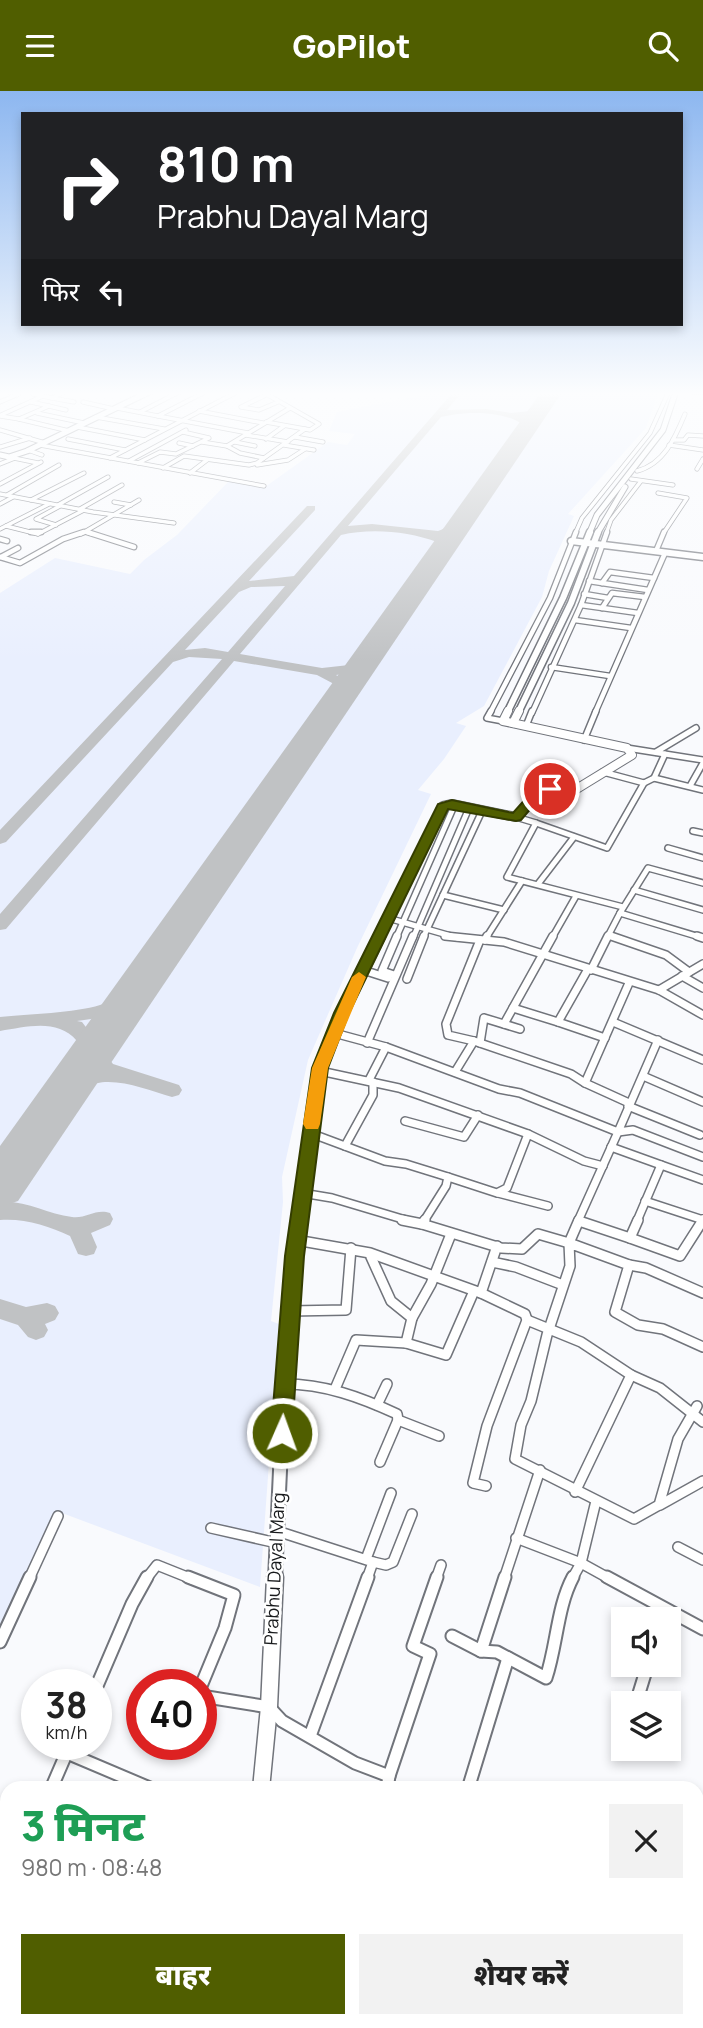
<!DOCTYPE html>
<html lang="hi">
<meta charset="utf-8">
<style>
body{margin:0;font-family:Manrope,"Noto Sans Devanagari",sans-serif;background:#f2f2f2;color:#222;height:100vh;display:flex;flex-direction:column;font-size:26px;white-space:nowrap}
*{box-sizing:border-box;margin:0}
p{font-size:23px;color:#767676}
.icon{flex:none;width:38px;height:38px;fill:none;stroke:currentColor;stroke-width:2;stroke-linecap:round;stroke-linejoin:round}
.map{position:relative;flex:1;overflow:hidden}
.side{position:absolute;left:0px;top:1690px;width:704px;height:247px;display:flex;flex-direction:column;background:#fff;border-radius:21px 21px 0 0;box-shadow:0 4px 10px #0003}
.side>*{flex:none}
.hud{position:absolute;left:21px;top:21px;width:662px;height:214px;border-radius:0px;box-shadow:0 4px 10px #0003;background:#202124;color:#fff;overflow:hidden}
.controls{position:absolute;left:611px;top:1516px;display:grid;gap:14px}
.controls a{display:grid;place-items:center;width:70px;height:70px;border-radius:0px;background:#fff;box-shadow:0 4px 10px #0003;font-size:35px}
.speed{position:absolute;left:21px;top:1578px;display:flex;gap:14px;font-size:35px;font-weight:700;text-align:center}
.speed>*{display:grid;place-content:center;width:91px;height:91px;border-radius:50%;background:#fff;box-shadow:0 4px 10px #0003;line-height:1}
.speed small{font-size:18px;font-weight:400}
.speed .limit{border:10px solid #d22;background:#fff;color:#111}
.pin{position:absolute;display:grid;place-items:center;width:60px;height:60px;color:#fff;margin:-30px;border:4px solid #fff;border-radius:50%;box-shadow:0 2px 7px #0007}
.me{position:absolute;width:77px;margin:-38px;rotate:2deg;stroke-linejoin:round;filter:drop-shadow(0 0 5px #0008)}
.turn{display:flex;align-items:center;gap:24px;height:147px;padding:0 21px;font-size:32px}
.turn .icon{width:91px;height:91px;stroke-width:2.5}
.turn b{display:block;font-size:49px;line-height:60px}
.then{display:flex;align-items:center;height:66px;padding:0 21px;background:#0003;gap:14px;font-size:26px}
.round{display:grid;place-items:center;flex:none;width:74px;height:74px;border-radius:0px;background:#f2f2f2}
.headline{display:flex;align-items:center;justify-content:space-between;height:119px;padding:0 21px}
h1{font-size:42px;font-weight:800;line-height:52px;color:#1e9e55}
.button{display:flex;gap:14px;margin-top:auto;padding:14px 21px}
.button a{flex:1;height:80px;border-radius:0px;background:#505e00;color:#fff;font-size:28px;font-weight:800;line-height:80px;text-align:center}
.button a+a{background:#f2f2f2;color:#222}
header{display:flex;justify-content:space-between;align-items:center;height:91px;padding:0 21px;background:#505e00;color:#fff;font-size:32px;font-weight:800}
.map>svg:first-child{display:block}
.built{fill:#e9effe}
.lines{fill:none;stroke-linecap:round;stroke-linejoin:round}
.stream{stroke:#7a8bb8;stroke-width:2}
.taxiway{fill:#c0c2c4;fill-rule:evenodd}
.runway{fill:#c0c2c4;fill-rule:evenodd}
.street-far5-casing{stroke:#71747b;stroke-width:5}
.street-far4-casing{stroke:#71747b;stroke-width:7}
.street-far3-casing{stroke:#71747b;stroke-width:8}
.street-far2-casing{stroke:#71747b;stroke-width:10}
.street-far1-casing{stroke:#71747b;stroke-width:12}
.street-casing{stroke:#71747b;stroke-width:15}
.secondary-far5-casing{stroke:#71747b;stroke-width:7}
.secondary-far4-casing{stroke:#71747b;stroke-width:9}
.secondary-far3-casing{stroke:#71747b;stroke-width:10}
.secondary-far2-casing{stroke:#71747b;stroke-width:13}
.secondary-far1-casing{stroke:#71747b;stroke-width:16}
.secondary-casing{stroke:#71747b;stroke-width:19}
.street-far5{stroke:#fff;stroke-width:3.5}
.street-far4{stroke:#fff;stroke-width:4.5}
.street-far3{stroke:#fff;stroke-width:5}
.street-far2{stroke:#fff;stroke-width:7}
.street-far1{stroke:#fff;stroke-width:9}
.street{stroke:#fff;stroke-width:11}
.secondary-far5{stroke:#fff;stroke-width:5}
.secondary-far4{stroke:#fff;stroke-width:6}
.secondary-far3{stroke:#fff;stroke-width:8}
.secondary-far2{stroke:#fff;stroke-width:10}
.secondary-far1{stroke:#fff;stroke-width:12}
.secondary{stroke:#fff;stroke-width:16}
.route{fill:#505e00;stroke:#343d00;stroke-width:2}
.slow{fill:#f59e0b}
.labels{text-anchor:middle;stroke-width:5;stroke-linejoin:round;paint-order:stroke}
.street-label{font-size:18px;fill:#181a1c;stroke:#fff}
</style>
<header><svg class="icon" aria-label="menu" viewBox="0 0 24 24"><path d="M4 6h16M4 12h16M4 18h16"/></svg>GoPilot<svg class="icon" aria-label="search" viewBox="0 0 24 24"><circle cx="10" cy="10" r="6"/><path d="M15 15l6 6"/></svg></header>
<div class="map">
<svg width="703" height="1937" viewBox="0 0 703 1937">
<rect width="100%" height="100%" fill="#f9fafd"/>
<polygon class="built" points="429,300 659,300 646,337 568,423 574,425 549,480 542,506 484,615 456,632 466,635 444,668 418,699 431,703 357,857 308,969 282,1086 283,1111 271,1230 279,1233 260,1496 62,1422 0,1544 0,502 55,467 130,483 144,469 177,444 229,390 265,396 328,351 347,354 355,343 329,340 337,321 425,304"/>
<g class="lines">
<polyline class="stream" points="692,303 703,303"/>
<g class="taxiway">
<path d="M454,300H463L447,319L486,318L511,322L530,320L543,309L550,311L536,324L523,326L533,333L526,345L523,346L518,343L523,334C504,319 464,320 441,326L348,435L372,433L438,440C448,437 457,426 467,428V432L456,442L442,445L450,455L445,463H437V451C408,440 370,437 341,444L240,563L322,577L349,574L361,565H371V571L357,581L336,584L347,591L346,605H336L334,593L317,584L234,570L6,838L0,839V823L222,568L189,566L173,571L6,751L0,753V739L307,415H315V419L249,490L294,485ZM285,495L228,561L205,557L185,559L239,501L251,496Z"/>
<path d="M140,885L149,891C131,919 109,926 77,930L82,931L95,948L105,928H119L121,933L111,954L110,969L113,973L179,994L182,999L179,1004L172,1006C151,1000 128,990 105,991C88,991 74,1010 58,1005L55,1000L69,987L67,984L76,969L77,950C57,927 27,936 0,940V926C28,923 75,922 100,914C118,909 124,889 140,885Z"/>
<path d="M0,1111C26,1109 47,1123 72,1126C86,1128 96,1117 110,1122L113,1128L110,1134L91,1142L97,1156L94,1163L86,1165L78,1163L70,1145C49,1135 24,1127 0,1129Z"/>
<polygon points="0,1208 26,1216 47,1212 55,1215 59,1222 55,1229 45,1233 48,1239 44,1246 36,1249 28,1246 18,1234 0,1228"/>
</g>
<polygon class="runway" points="542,300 563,300 18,1110 0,1116 0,1055"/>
<g class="street-far5-casing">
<g id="street-far5">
<polyline points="4,300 18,303"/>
<polyline points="207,300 158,325 248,342"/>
<polyline points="33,303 52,307 64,301"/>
<polyline points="266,304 241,316 259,319 278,311"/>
<polyline points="52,307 74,311"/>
<polyline points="0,311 19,303"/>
<polyline points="83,311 114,318"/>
<polyline points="49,315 66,319"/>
<polyline points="117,317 158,325"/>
<polyline points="199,320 263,332"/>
<polyline points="140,321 181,300"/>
<polyline points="37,322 84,332"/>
<polyline points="1,324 43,305"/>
<polyline points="0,325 19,328 49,315 31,311"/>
<polyline points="96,326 164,338"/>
<polyline points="19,328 69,340"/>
<polyline points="266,331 305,338"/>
<polyline points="77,336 145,349"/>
<polyline points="0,339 45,352"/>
<polyline points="246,344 288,351"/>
<polyline points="295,346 323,351"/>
<polyline points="68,348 125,359"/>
<polyline points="266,348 284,335"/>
<polyline points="673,349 684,349 688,344 703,345"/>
<polyline points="202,351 227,355"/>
<polyline points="235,351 255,355"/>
<polyline points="179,352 193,355"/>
<polyline points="40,354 264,395"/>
<polyline points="284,354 314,359"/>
<polyline points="669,354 703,359"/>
<polyline points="0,356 30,347"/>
<polyline points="28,359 42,364"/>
<polyline points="9,366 38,372"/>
<polyline points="110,367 239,300"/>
<polyline points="264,367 240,362 227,355 290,317"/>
<polyline points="129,370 186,339"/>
<polyline points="138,372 160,361 176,363 209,347 183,341"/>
<polyline points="0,373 15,367"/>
<polyline points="257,374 288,369 305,358"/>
<polyline points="163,377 184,365 249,374 257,372 305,338 310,339 319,333 261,300"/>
<polyline points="697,378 703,368"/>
<path d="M637,380C664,373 675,347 685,323"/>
<polyline points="190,382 207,369"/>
<polyline points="631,388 673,394"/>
<polyline points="0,393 41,371"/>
<polyline points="658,402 687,407 663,443"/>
<polyline points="0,403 93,421 174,432"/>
<polyline points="7,404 59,374"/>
<polyline points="31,409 84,382"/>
<polyline points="114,411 131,414"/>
<polyline points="0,413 13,406"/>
<polyline points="58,414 108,386"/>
<polyline points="80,418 122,394"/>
<polyline points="56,434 36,428 60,415"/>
<polyline points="6,435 38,443"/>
<polyline points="0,438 49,413"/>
<polyline points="86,441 92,443"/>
<polyline points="38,443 84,419"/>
<polyline points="81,443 139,409"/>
<polyline points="575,443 582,427 650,342 669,300"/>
<polyline points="606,443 611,429 641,390"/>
</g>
</g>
<g class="street-far4-casing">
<g id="street-far4">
<polyline points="31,441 41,441"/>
<polyline points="87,441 134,456"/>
<polyline points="0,448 7,450"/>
<polyline points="656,460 664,441"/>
<polyline points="0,466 20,472 63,448 84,441"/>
<polyline points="1,466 18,457"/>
<polyline points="589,490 648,499"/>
<polyline points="602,492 610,481 654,487"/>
<polyline points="584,503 608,507"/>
<polyline points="581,514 638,522"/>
<polyline points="602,517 612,502 645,506"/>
<polyline points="575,529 631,537"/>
<polyline points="551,576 610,585"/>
<polyline points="490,622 550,507 576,441"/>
<polyline points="532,622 581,514 607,441"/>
<polyline points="595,622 665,462"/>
</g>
</g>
<g class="street-far3-casing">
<g id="street-far3">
<polyline points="491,620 487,627 503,630"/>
<polyline points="526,635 532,620"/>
<polyline points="584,649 596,620"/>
<polyline points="627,657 703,669"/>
<polyline points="656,661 696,637"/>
<polyline points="603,681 644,692 654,687 665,663"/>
<polyline points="654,687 703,699"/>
<polyline points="690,695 703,672"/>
<polyline points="516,726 536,732 507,786 623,816"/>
<polyline points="536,732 607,757 644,692"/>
<polyline points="693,740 703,742"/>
<polyline points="668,757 703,767"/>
<polyline points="538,793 574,746"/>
<polyline points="634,799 703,819"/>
<polyline points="443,804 504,819"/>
<polyline points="388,827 458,847"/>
<polyline points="608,844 616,847"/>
<polyline points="396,847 455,713"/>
<polyline points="413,847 469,717"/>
<polyline points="423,847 482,720"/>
<polyline points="486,847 522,790"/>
<polyline points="552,847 576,805"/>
<polyline points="607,847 620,822"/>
<polyline points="703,847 620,822 648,777 703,792"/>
</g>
</g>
<g class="street-far2-casing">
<g id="street-far2">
<polyline points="445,845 504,851 659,899 703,924"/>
<polyline points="611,845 666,864 689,881"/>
<polyline points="697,845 703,847"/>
<polyline points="480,849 446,933 448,944 474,950 571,983 585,992"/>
<polyline points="485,849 487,845"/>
<polyline points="363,879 388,887"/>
<polyline points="591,879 608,845"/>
<polyline points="394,884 382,880 397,845"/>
<polyline points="682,885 703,897"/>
<polyline points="407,888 424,845"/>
<polyline points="629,892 585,992 629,1012"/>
<polyline points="659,899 703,873"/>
<polyline points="513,917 558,931 588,878"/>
<polyline points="558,931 605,947"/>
<polyline points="613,931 703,969"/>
<polyline points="504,933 553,845"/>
<polyline points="334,942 386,956 499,998 520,1002 618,1041 578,1130"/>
<polyline points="658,949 618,1041 633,1039 703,1066"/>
<polyline points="367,952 413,845"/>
<polyline points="480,952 484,927 520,938"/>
<polyline points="320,980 399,997 528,1043"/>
<polyline points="455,981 474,950"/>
<polyline points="643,985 703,1011"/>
<polyline points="369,989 386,956"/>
<polyline points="628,1015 700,1044"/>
<polyline points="405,1030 464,1046 478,1024"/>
<polyline points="310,1042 385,1070 406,1073 448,1086 446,1095 424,1130"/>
<polyline points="345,1055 373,1004 373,991"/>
<polyline points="611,1056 661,1074"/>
<polyline points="448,1086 497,1102 507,1097 528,1043 584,1070 603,1075"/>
<polyline points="302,1102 332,1107 409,1130"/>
<polyline points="498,1102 548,1115"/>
<polyline points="645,1110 703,1129"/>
<polyline points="637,1130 661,1074 703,1089"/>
<polyline points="701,1130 703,1128"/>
</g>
</g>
<g class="street-far1-casing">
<g id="street-far1">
<polyline points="402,1129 422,1133"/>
<polyline points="425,1129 422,1133 501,1157 522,1158 538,1143 569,1152 579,1129"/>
<polyline points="579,1130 630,1147 638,1129"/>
<polyline points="630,1147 680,1165 703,1129"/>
<polyline points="296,1149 370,1162 481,1202 525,1223 527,1229 487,1335 473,1392 486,1395"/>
<polyline points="371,1166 391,1210 412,1227 406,1252"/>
<polyline points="492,1171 516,1176 563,1194"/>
<polyline points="629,1174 646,1177 703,1202"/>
<polyline points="481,1202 497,1155"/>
<polyline points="290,1220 346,1219 351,1157"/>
<polyline points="412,1227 431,1193 451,1143"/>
<polyline points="527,1229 581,1251 631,1284 575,1401"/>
<polyline points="631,1284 660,1297 703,1331"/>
<path d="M284,1293C325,1293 360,1306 397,1323L398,1329L439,1345"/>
<polyline points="335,1298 356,1249 406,1252 446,1264 474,1200"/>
<polyline points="377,1314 387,1293"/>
<polyline points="697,1315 678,1348 659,1414 634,1428 515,1368 521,1334 531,1310 547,1244 570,1175 569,1152 629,1174 615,1221 638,1234 663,1238 703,1256"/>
<polyline points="380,1371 398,1329"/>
<polyline points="660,1414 703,1390"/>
<polyline points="211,1437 277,1452"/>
<polyline points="277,1440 373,1471 367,1488"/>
<polyline points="516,1447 581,1472 596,1410"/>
<polyline points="678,1456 703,1469"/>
<polyline points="366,1468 391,1402"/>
<polyline points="373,1471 386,1474 393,1471 412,1423"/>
<polyline points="29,1488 58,1425"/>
<polyline points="146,1488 157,1474 192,1488"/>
<polyline points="436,1488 441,1474"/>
<polyline points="504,1488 540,1379"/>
<polyline points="572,1488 581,1472 610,1488"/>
</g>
</g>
<g class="street-casing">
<g id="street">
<polyline points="188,1486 234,1504 225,1537 201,1595"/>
<polyline points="607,1486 703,1538"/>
<path d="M452,1545L481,1560L497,1561L546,1587C557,1554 557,1516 573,1486"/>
<polyline points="0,1551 30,1486"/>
<polyline points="481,1560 505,1486"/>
<polyline points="96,1597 132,1513 147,1486"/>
<polyline points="201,1605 269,1616 282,1630 355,1672 389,1685 430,1563 413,1555 437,1486"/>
<polyline points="636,1612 648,1573"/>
<polyline points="310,1645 368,1486"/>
<polyline points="619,1661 623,1650"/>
<polyline points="67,1662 152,1698"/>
<polyline points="51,1698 70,1654"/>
<polyline points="387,1698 389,1685"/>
<polyline points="468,1698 508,1567"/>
<polyline points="696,1737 703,1715"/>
<polyline points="0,1806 7,1793"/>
<polyline points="0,1927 12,1937"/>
<polyline points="365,1930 379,1937"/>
<polyline points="68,1937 72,1930"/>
<polyline points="432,1937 434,1930"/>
<polyline points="539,1937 543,1930"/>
<polyline points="641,1937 645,1930"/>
</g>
</g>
<g class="secondary-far5-casing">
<g id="secondary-far5">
<polyline points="0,364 9,366 27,360 151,300"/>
<polyline points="589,443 597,424 663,339 676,300"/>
<polyline points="597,443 625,396"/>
</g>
</g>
<g class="secondary-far4-casing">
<g id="secondary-far4">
<polyline points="571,450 703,466"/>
<polyline points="507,622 563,507 590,441"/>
<polyline points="518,622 571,512 598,441"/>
</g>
</g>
<g class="secondary-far3-casing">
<g id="secondary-far3">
<polyline points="513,632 519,620"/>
<polyline points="379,847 443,715 452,713 516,726 540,699 570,702 632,664 627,657 503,630 508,620"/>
</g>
</g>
<g class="secondary-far2-casing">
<polyline id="secondary-far2" points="299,1130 320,977 342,922 380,845"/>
</g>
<g class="secondary-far1-casing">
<polyline id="secondary-far1" points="275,1488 284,1293 299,1129"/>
</g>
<g class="secondary-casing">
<g id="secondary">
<polyline points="261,1698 269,1616 275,1486"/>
<polyline points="251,1930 251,1937"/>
</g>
</g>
<use href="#street-far5" class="street-far5"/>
<use href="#street-far4" class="street-far4"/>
<use href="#street-far3" class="street-far3"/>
<use href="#street-far2" class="street-far2"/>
<use href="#street-far1" class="street-far1"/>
<use href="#street" class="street"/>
<use href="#secondary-far5" class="secondary-far5"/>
<use href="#secondary-far4" class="secondary-far4"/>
<use href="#secondary-far3" class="secondary-far3"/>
<use href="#secondary-far2" class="secondary-far2"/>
<use href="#secondary-far1" class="secondary-far1"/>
<use href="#secondary" class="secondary"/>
</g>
<linearGradient id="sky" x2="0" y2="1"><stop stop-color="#8db7f0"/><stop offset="0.53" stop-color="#fcfdfe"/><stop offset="1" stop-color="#fcfdfe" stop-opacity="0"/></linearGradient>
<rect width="703" height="571" fill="url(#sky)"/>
<polygon class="route" points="550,695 557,698 555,701 544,702 521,729 516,730 448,718 349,922 328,977 304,1165 292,1342 289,1349 282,1352 274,1349 271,1342 285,1165 312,977 334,922 438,713 452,709 513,722 536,696"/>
<polygon class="slow" points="359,881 366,886 328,977 320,1033 318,1038 306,1038 303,1033 312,977 352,886"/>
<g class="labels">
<g class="street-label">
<text transform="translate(275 1478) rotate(-87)" y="6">Prabhu Dayal Marg</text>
</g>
</g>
</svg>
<div class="controls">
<a><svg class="icon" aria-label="sound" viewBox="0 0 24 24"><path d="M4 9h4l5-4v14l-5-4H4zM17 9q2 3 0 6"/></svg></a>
<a><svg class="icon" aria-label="layers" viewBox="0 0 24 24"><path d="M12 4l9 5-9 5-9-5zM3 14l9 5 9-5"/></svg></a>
</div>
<div class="speed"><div>38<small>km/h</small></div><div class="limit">40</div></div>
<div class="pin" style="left:550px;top:698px;background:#d93025"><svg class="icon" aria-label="arrive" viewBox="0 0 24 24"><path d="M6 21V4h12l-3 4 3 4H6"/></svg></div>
<svg class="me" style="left:282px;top:1342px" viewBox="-20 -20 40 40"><circle r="17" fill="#505e00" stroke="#fff" stroke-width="3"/><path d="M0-11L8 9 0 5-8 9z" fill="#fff"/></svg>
<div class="hud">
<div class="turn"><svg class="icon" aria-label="right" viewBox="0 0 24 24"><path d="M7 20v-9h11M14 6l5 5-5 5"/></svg><div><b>810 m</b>Prabhu Dayal Marg</div></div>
<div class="then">फिर<svg class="icon" aria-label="left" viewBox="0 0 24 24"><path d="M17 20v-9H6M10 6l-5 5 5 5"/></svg></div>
</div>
<section class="side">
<div class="headline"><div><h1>3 मिनट</h1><p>980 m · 08:48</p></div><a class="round"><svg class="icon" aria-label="close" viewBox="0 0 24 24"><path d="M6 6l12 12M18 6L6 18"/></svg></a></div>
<div class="button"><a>बाहर</a><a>शेयर करें</a></div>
</section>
</div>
